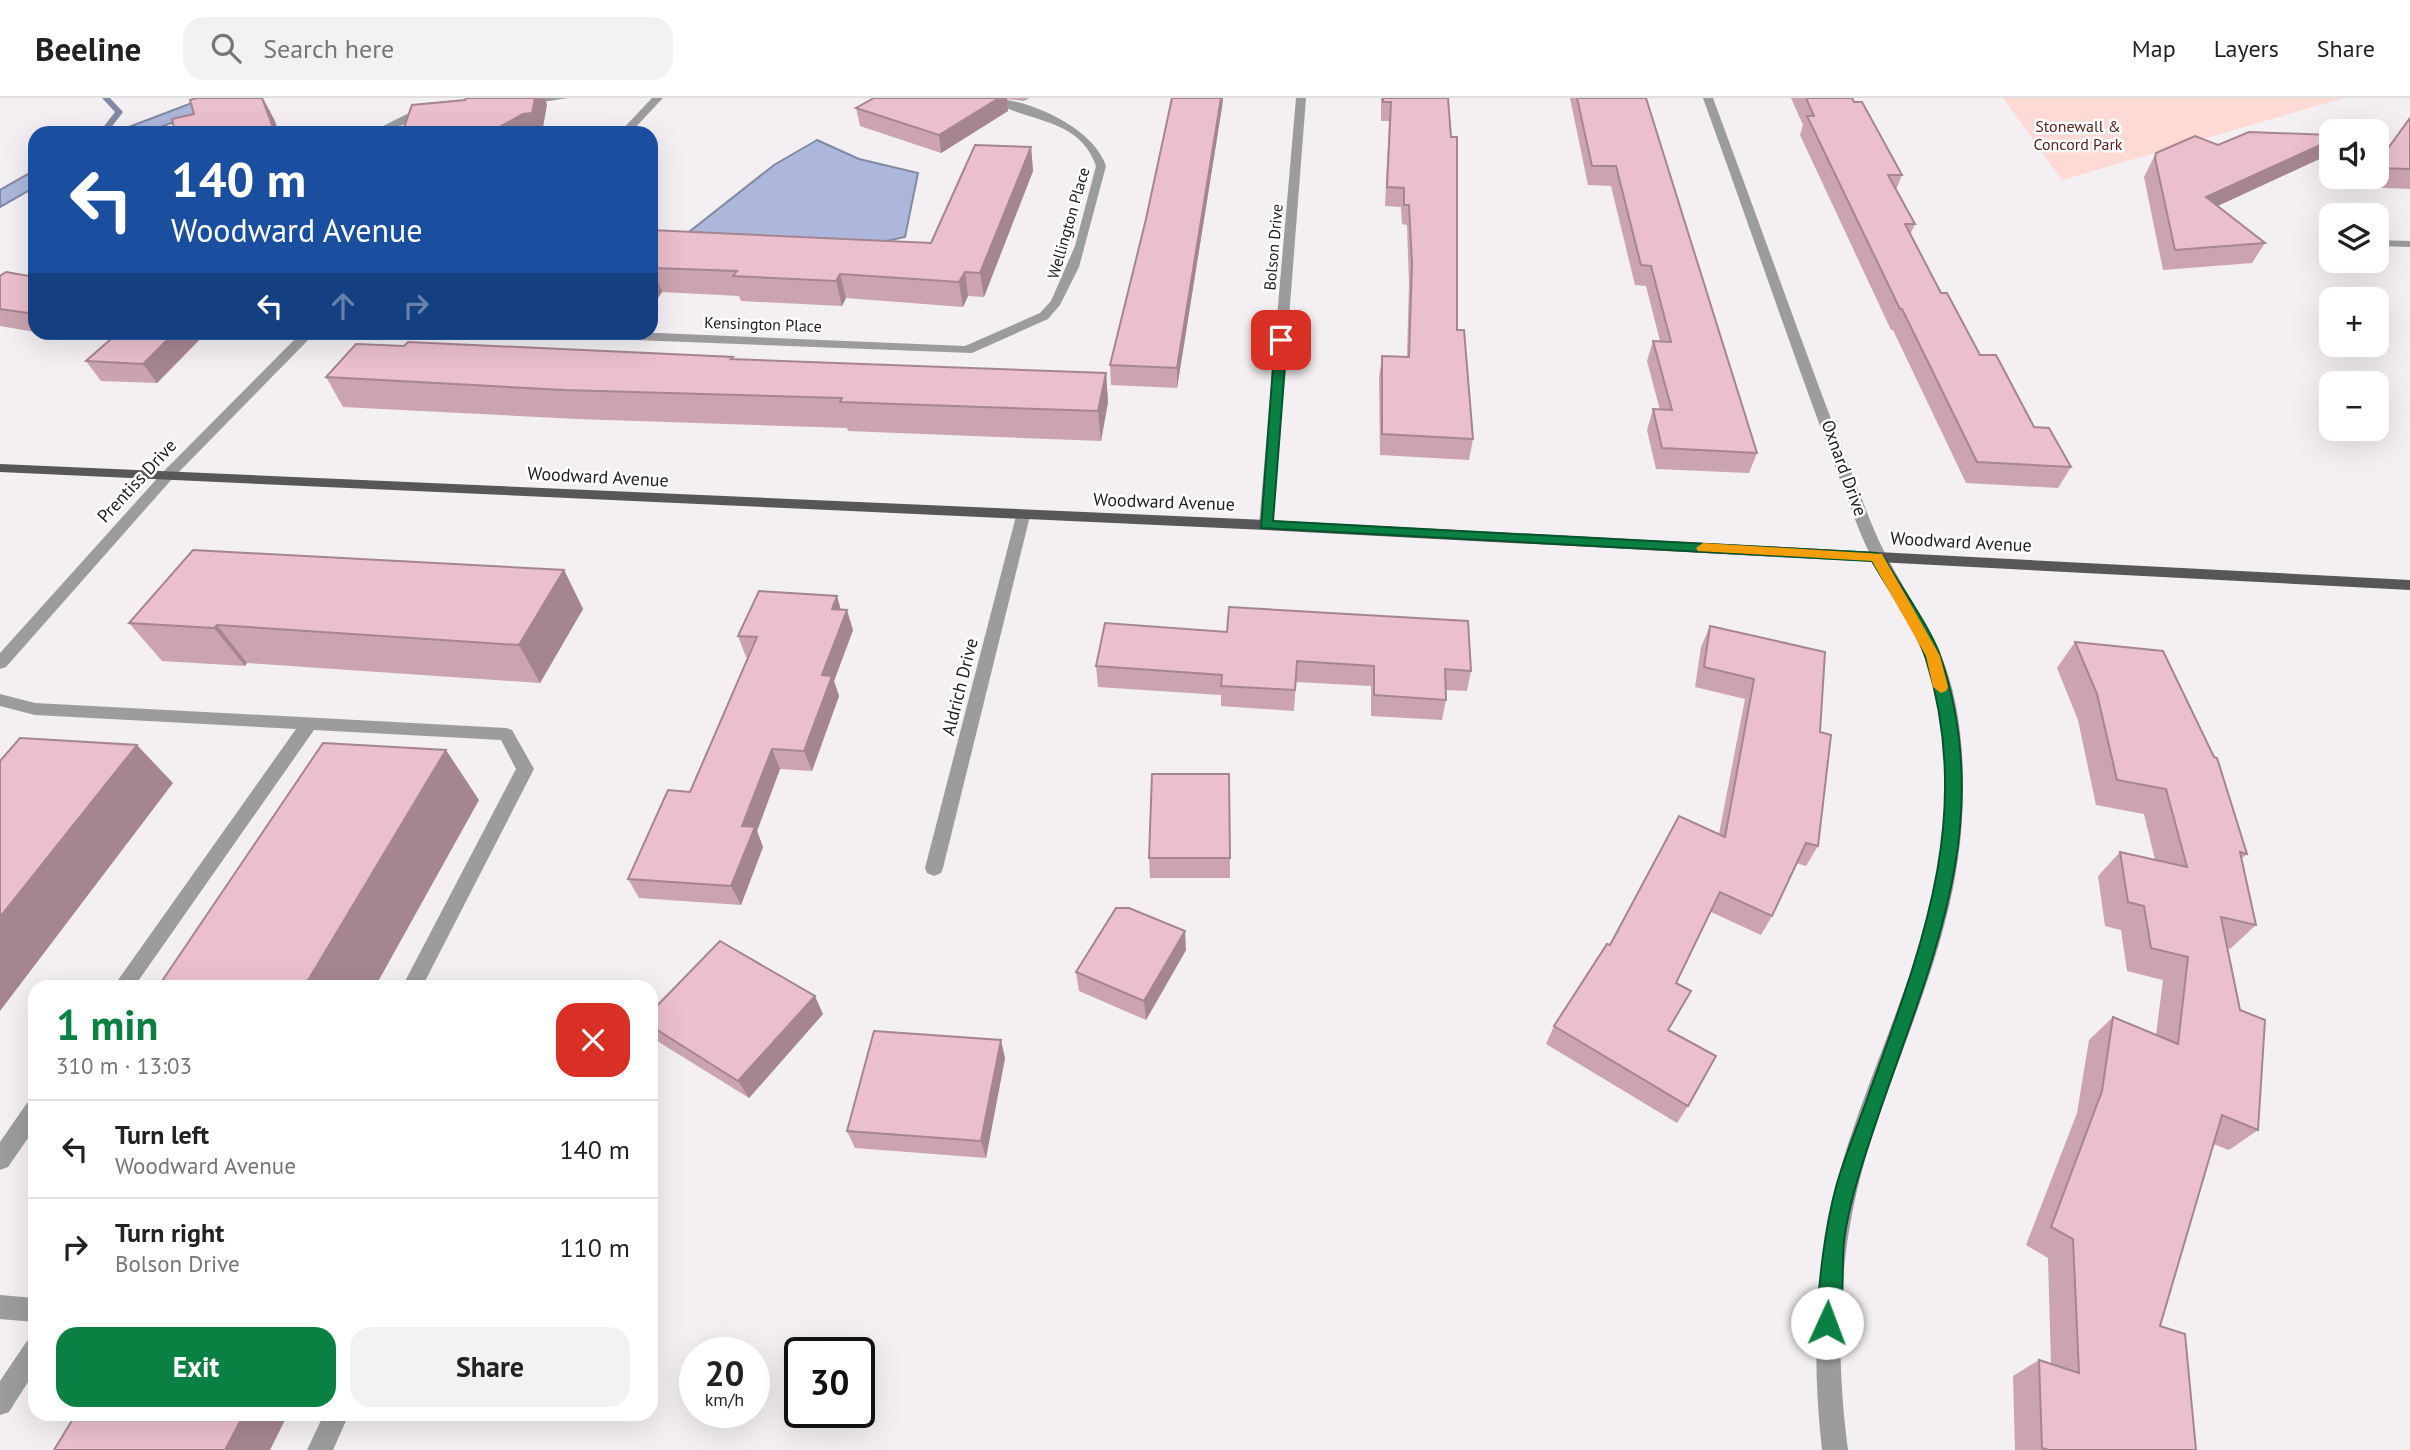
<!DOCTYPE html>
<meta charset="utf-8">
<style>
body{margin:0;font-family:"PT Sans",sans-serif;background:#f2f2f2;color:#222;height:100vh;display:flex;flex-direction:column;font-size:26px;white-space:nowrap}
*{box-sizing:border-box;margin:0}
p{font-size:23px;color:#767676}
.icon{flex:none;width:38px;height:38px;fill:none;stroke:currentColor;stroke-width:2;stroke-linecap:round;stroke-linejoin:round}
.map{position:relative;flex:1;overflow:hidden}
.panel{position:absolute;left:28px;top:882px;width:630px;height:441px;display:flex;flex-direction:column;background:#fff;border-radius:21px;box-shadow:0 7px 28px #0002}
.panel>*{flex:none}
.banner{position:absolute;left:28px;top:28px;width:630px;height:214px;border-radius:21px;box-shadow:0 7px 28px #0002;background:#1a4fa0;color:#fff;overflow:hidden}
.fabs{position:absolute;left:2319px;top:21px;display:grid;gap:14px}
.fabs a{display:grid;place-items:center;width:70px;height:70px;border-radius:14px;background:#fff;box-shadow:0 7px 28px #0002;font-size:35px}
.speed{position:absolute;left:679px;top:1239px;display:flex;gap:14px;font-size:35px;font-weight:700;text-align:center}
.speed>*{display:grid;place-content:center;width:91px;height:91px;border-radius:50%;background:#fff;box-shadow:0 7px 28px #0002;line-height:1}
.speed small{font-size:18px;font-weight:400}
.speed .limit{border:4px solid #111;border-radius:10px;background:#fff;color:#111}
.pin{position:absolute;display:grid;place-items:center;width:60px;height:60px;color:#fff;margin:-30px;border-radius:14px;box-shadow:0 4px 10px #0006}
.me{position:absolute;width:77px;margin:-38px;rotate:2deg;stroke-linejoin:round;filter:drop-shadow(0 0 5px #0008)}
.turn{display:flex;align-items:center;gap:24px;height:147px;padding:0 28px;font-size:32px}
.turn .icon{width:91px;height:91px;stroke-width:2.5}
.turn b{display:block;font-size:49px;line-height:60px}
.lanes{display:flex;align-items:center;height:66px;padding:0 28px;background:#0003;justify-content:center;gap:35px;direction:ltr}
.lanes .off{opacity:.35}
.round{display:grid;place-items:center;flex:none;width:74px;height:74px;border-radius:21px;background:#f2f2f2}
.head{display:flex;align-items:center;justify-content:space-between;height:119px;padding:0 28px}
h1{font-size:42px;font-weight:600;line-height:52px;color:#0b8043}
.cta{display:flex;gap:14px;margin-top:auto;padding:14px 28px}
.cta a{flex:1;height:80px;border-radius:21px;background:#0b8043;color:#fff;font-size:28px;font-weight:600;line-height:80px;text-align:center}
.cta a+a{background:#f2f2f2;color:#222}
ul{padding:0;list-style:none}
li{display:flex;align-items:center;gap:21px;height:98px;padding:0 28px;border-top:2px solid #e0e0e0}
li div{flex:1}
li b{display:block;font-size:26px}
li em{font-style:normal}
header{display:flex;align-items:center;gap:42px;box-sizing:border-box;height:98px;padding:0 35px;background:#fff;border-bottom:2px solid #e0e0e0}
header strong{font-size:33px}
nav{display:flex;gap:38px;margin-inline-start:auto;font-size:24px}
.search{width:490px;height:63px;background:#f2f2f2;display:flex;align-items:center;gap:18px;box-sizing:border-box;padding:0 24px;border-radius:21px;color:#767676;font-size:26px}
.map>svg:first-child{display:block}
.green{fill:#ffd9d4}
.water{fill:#acb7db;stroke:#828aa3;stroke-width:2}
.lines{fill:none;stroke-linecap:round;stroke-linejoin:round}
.stream{fill:#828aa3;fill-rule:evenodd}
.minor{fill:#9c9c9d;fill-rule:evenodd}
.major{fill:#575759;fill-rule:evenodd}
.wall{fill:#cba4b0}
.shaded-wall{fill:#a58690}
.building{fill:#ecbfcd;stroke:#a58690;stroke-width:2}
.route{fill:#0b8043;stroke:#07532c;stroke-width:2}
.slow{fill:#f59e0b}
.labels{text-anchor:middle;stroke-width:5;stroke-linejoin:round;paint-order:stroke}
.far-park-label{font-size:16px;fill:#59211c;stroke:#fff}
.far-street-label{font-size:16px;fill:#212021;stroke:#fff}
.street-label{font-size:18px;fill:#212021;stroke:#fff}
</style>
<header>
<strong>Beeline</strong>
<div class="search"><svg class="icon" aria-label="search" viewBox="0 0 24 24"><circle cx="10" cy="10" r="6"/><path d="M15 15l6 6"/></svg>Search here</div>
<nav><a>Map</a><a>Layers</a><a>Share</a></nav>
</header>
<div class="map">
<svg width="2410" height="1352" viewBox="0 0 2410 1352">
<rect width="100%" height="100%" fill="#f3eff2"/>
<polygon class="green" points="2003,0 2344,0 2062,82"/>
<g class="water">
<polygon points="205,0 237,0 145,35 113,35"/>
<polygon points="817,42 859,61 918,75 905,139 877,145 689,134 774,67"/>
<polygon points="35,72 35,89 0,109 0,92"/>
</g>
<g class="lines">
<polygon class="stream" points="102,0 110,0 123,14 110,31 114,35 104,35 101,32 115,14"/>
<g class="minor">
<polygon points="533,0 568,0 523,7 518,4"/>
<polygon points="652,0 663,0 630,35 619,35"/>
<path d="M988,0C1028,0 1093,29 1106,68L1079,169L1060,207L1048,221L972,255L531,238L525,234H635L965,248L1040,215L1051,203L1075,148L1096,68C1079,17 1022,25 988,0Z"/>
<polygon points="1296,0 1306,0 1273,427 1266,432 1259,427"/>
<path d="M1703,0H1713C1766,142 1816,286 1872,427C1890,472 1919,510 1939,553C1962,603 1965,667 1962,721C1956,834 1905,936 1871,1042C1838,1144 1834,1246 1848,1352H1822C1810,1246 1816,1145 1849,1043C1884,937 1936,836 1944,723C1948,669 1945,605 1923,555C1904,511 1875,473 1858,429C1803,287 1755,143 1703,0Z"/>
<path d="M429,11L433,12V16C411,21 391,35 369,35L411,14Z"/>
<polygon points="2376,142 2410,143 2410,149 2376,148"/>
<polygon points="302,234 316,234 172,381 6,569 0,571 0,555 162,375"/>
<polygon points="1023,413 1030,418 943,770 941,775 934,778 927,775 925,770 1016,418"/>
<polygon points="0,596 35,605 506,630 512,632 534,671 422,889 402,889 516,671 501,642 314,632 134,889 113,889 296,631 35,617 0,608"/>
<polygon points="35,1002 35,1030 8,1069 0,1072 0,1044 27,1005"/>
<polygon points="0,1197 35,1200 35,1224 0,1221"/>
<polygon points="35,1239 35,1273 9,1314 0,1317 0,1283 27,1243"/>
<polygon points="324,1316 349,1316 333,1352 307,1352"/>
</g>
<polygon class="major" points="0,366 1266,422 2410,482 2410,492 1266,432 0,374"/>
</g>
<g class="wall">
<polygon points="874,0 1030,0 1024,3 1007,1 1008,13 941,55 860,28 856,10"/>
<polygon points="1172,0 1223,0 1222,9 1177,290 1111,287 1110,267 1146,121"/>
<polygon points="1381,0 1448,0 1457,232 1473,341 1469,362 1380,357 1379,279 1382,258 1407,259 1409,185 1407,127 1402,126 1401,109 1385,108 1389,23 1381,23"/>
<polygon points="1570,0 1646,0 1757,355 1749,375 1656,371 1647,332 1653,311 1660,312 1647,263 1653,243 1660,243 1646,188 1635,187 1611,88 1588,87"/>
<polygon points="1791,0 1852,0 1902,77 1896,92 1915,126 1910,137 1941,195 1980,257 2034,329 2071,369 2058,390 1966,385 1893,232 1891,232 1800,37 1803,27"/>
<polygon points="2410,20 2410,91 2361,89 2368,79 2376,79 2376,67"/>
<polygon points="2331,37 2331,55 2330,56 2217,108 2265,145 2252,165 2163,172 2144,79 2156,55 2218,47"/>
<polygon points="1031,49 1033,73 984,199 968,198 963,209 846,200 842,208 741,203 739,198 662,194 658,200 651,200 651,132 931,145"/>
<polygon points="0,178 35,179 35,234 0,228"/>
<polygon points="40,234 104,234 92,242"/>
<polygon points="207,234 157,285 101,283 86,263"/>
<polygon points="733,261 1106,275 1108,304 1101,343 848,333 847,330 577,321 343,309 326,279"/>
<polygon points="564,472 583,511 540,585 247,565 245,568 162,563 129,525"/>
<polygon points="841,511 853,532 834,583 839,598 812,673 780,671 757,733 763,749 741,807 639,800 628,781 690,694 749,559 746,559 738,538"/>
<polygon points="1105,525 1471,573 1467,593 1446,592 1446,602 1442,622 1371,618 1371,588 1296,584 1294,613 1221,608 1221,597 1098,589 1096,568"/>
<polygon points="1710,528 1820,634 1818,748 1806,768 1796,765 1772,818 1761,837 1711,814 1676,885 1668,932 1688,1008 1677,1025 1546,946 1554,928 1610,847 1719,736 1745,601 1695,589 1701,549"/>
<polygon points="2075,544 2247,756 2241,761 2256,827 2230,851 2227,850 2258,1032 2229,1052 2213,1046 2160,1228 2196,1352 2015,1352 2013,1278 2039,1262 2051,1266 2048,1160 2026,1147 2077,1015 2089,942 2113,919 2156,937 2163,882 2127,873 2121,832 2105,828 2098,778 2120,754 2155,762 2144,716 2096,707 2078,622 2057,570"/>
<polygon points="1149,760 1230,760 1230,780 1150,780"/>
<polygon points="1186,852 1146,922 1079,893 1076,874"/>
<polygon points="651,914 823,916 749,1000 654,941 651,936"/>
<polygon points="1005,960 986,1060 855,1050 847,1033"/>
</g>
<g class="shaded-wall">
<polygon points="263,0 275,23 279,35 275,35"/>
<polygon points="535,0 545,0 547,7 542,35 489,35"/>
<polygon points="999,0 1007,0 1008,13 941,55 939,37"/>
<polygon points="1221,0 1223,0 1222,9 1177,290 1177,270"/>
<polygon points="2331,42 2330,56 2194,119 2206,99"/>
<polygon points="1031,49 1033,73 984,199 980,175"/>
<polygon points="651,105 657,124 651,129"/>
<polygon points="654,170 662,194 658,200 651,180 651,174"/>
<polygon points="965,174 968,198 963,209 959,184"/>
<polygon points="840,176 846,200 842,208 836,183"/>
<polygon points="86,234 104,234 92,242"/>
<polygon points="175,234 207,234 157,285 143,266"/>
<polygon points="1106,275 1108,304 1101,343 1098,313"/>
<polygon points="564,472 583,511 540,585 519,547"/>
<polygon points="837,498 843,519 832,511"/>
<polygon points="847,512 853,532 834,583 839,598 812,673 804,653 822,577"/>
<polygon points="217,527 247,565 245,568 214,530"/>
<polygon points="137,647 173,685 0,913 0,819"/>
<polygon points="772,651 780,671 757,733 763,749 741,807 731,788 742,728"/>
<polygon points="446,652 479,702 375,889 304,889"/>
<polygon points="1185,833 1186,852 1146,922 1144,903"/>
<polygon points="815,898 823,916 749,1000 738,983"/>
<polygon points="1001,942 1005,960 986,1060 981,1043"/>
<polygon points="244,1316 288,1316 270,1352 225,1352"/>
</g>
<g class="building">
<polygon points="197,0 262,0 275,35 175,35 172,21 194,16 190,2"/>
<polygon points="466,0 535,0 532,15 523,16 489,35 402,35 412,7 465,2"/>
<polygon points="874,0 999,0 939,37 856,10"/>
<polygon points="1172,0 1221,0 1177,270 1110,267 1146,121"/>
<polygon points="1383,0 1448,0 1451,39 1457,39 1457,232 1464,232 1473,341 1382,336 1382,258 1409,259 1412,165 1409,107 1404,107 1404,90 1387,89 1391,4 1383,4"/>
<polygon points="1577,0 1646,0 1757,355 1662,350 1653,311 1672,312 1653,243 1671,244 1651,168 1641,167 1616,68 1592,68"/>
<polygon points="1806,0 1852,0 1854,4 1862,4 1902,77 1888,77 1915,126 1905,126 1941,195 1947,195 1980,257 1996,257 2034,329 2049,330 2071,369 1977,364 1902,211 1900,211 1807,18 1814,18"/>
<polygon points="2410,20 2410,71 2376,70 2376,67"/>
<polygon points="2249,34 2331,37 2331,42 2206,99 2265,145 2175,152 2155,60 2156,55 2195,38 2218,47"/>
<polygon points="975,47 1031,49 980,175 965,174 959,184 840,176 836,183 733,178 737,173 654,170 651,174 651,132 931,145"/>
<polygon points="6,174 35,179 35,216 0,211 0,178"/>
<polygon points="119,234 175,234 143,266 86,263"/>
<polygon points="408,244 733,259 731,261 1106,275 1098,313 840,304 842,300 564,292 326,279 356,246 404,248"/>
<polygon points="193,452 564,472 519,547 217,527 214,530 129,525"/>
<polygon points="759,493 837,498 832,511 847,512 822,577 832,578 804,653 772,651 742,728 755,729 731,788 628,781 668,692 690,694 757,539 738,538"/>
<polygon points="1229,509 1468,523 1471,573 1445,571 1446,602 1374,597 1374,568 1297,563 1295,592 1221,588 1222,577 1096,568 1105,525 1227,534"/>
<polygon points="1710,528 1825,554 1820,634 1831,637 1818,748 1806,745 1772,818 1720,794 1676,885 1691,893 1668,932 1716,958 1688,1008 1554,928 1607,846 1610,847 1679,718 1725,739 1754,581 1704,569"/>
<polygon points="2075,544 2163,553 2214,659 2217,660 2247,756 2240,754 2256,827 2221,819 2240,912 2265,922 2258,1032 2222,1017 2160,1228 2185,1236 2196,1352 2049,1352 2042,1350 2039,1262 2079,1275 2073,1141 2051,1129 2102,993 2113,919 2178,946 2188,859 2151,850 2144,808 2128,804 2120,754 2187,769 2166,691 2117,682 2097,596"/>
<polygon points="20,640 137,647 0,819 0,663"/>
<polygon points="323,645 446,652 304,889 158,889"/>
<polygon points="1152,676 1229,676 1230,760 1149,760"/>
<polygon points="1116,810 1129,810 1185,833 1144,903 1076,874"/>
<polygon points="720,843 815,898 738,983 651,928 651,914"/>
<polygon points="874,933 1001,942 981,1043 847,1033"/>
<polygon points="76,1316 244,1316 225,1352 54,1352"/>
</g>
<path class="route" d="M1281,239L1287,242L1273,423L1877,455L1884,459C1900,488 1931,530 1941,560C2005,751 1907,909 1856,1087C1851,1105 1846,1125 1844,1144C1841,1171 1846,1207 1835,1233L1827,1236L1820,1233L1816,1225C1820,1179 1824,1134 1836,1089C1844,1060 1856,1032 1866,1004C1919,856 1976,720 1926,561C1917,532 1888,491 1872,463L1261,430L1275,242Z"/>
<polygon class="slow" points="1703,445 1882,456 1940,558 1948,589 1946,593 1941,595 1933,589 1926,558 1872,463 1698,453 1696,450"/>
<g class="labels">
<g class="far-park-label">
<text x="2078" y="34">Stonewall &amp;<tspan x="2078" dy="18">Concord Park</tspan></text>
</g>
<g class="far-street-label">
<text transform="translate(1068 125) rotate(-74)" y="6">Wellington Place</text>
<text transform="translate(1273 149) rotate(-85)" y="6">Bolson Drive</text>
<text transform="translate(763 226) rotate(2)" y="6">Kensington Place</text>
</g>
<g class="street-label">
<text transform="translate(1844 370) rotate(70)" y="6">Oxnard Drive</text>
<text transform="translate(598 379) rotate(3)" y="6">Woodward Avenue</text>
<text transform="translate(137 383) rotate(-47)" y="6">Prentiss Drive</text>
<text transform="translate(1164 404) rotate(2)" y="6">Woodward Avenue</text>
<text transform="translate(1961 444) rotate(3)" y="6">Woodward Avenue</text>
<text transform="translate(960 589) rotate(-76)" y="6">Aldrich Drive</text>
</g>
</g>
</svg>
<div class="fabs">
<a><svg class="icon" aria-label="sound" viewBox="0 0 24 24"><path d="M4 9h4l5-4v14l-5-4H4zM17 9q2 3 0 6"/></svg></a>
<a><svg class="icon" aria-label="layers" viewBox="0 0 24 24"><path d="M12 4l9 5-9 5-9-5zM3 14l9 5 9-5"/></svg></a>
<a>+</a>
<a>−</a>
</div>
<div class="speed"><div>20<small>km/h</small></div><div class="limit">30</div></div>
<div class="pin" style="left:1281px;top:242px;background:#d93025"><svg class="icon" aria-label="arrive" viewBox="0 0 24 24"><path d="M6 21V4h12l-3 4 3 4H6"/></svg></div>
<svg class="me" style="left:1827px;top:1225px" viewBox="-20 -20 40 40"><circle r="19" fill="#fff"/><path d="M0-13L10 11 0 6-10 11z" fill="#0b8043"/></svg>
<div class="banner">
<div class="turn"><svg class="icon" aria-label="left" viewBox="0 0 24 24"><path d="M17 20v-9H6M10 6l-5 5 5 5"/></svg><div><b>140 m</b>Woodward Avenue</div></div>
<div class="lanes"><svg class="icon" aria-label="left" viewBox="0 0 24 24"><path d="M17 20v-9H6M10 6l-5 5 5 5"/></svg><svg class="icon off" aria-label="ahead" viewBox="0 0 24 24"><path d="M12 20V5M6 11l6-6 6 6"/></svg><svg class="icon off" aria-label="right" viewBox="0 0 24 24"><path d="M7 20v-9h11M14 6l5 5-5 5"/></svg></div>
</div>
<section class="panel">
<div class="head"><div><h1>1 min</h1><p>310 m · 13:03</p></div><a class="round" style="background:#d93025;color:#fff"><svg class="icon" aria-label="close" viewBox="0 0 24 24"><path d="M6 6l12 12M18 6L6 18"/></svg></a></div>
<ul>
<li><svg class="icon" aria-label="left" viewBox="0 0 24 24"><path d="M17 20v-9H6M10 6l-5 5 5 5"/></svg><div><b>Turn left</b><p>Woodward Avenue</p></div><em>140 m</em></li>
<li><svg class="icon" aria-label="right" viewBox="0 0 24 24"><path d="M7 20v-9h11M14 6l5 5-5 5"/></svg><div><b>Turn right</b><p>Bolson Drive</p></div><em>110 m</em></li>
</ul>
<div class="cta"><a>Exit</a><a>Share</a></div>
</section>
</div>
